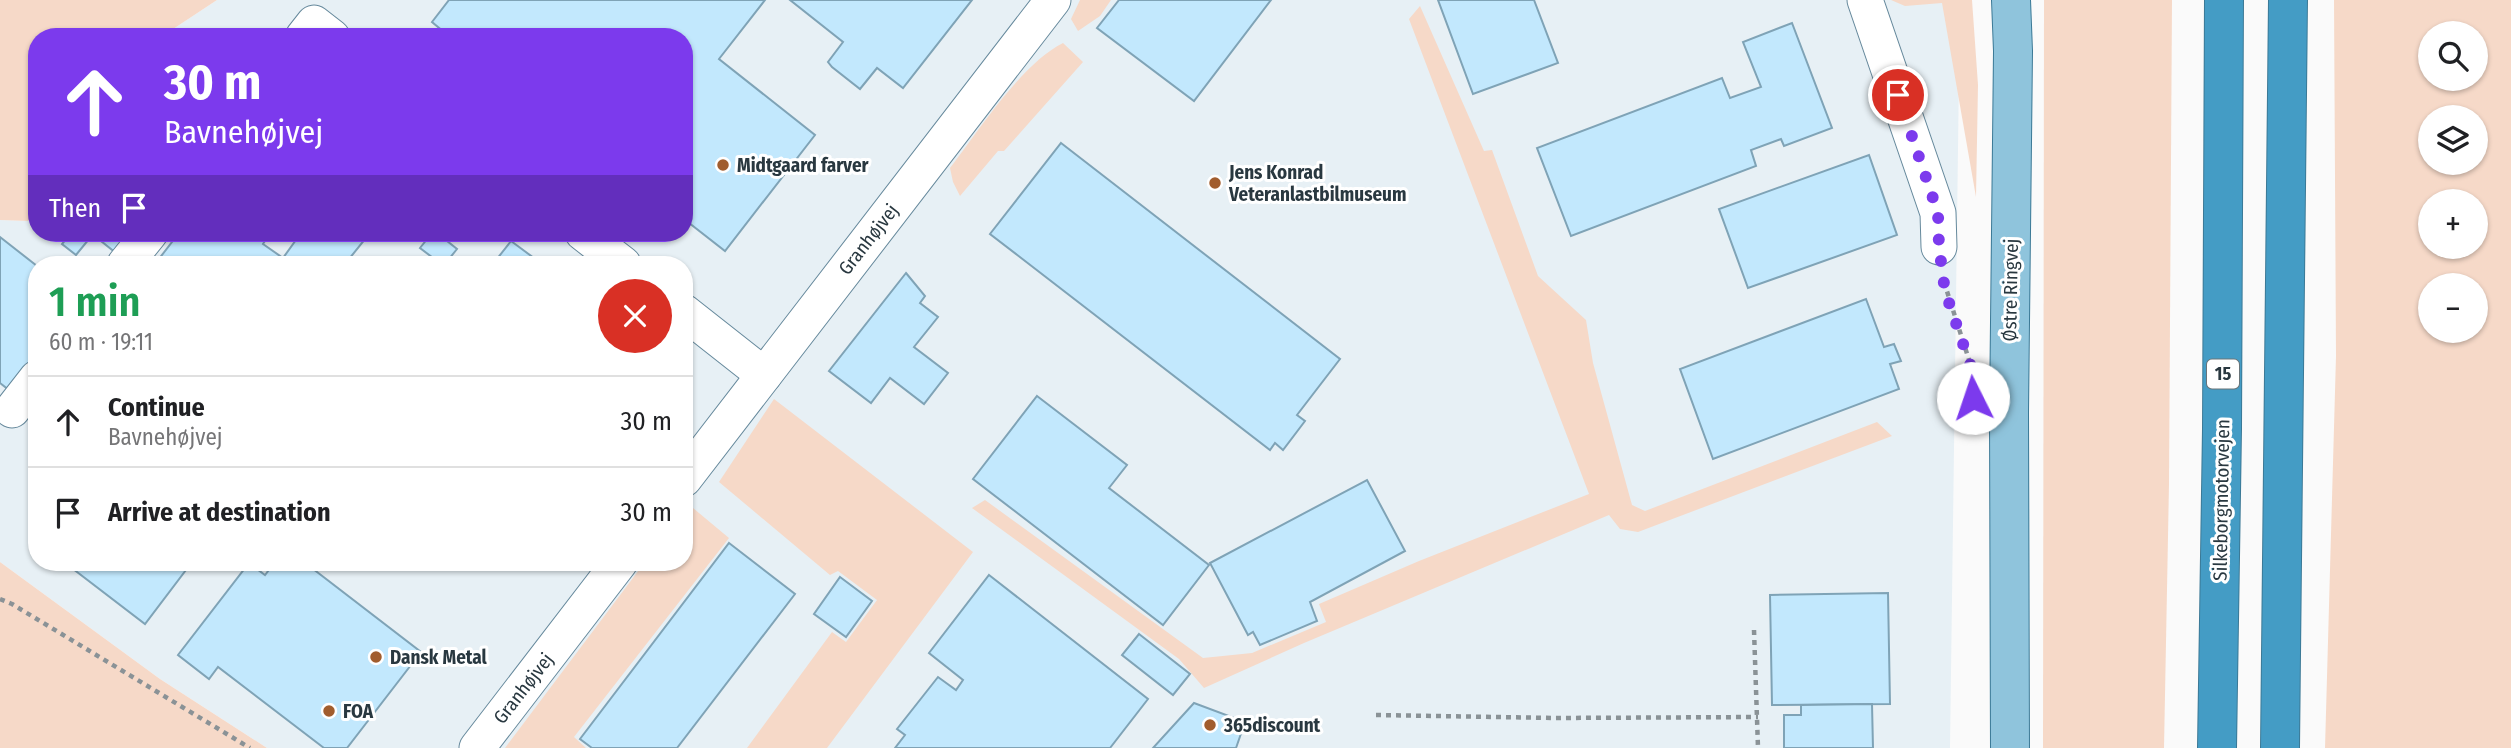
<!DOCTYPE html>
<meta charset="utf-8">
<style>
body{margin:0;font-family:"Fira Sans Condensed",sans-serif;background:#f6f6f6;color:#202124;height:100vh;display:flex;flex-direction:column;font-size:26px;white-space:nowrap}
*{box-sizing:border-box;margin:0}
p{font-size:23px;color:#757577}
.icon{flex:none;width:38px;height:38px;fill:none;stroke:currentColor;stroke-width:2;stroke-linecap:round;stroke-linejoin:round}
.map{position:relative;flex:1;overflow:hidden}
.details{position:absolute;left:28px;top:256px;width:665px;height:315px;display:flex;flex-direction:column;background:#fff;border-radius:28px;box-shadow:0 2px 5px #0004}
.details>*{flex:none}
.top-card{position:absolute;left:28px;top:28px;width:665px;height:214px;border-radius:28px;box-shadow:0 2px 5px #0004;background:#7c3aed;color:#fff;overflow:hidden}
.tools{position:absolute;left:2418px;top:21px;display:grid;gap:14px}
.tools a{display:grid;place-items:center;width:70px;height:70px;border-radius:50%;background:#fff;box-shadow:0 2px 5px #0004;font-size:35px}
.pin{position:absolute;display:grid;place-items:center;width:60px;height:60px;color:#fff;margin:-30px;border:4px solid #fff;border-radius:50%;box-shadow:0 2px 7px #0007}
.me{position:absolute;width:77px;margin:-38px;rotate:356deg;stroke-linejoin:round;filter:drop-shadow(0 0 5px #0008)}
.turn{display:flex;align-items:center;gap:24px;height:147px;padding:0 21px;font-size:32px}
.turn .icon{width:91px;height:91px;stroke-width:2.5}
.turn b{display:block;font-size:49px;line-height:60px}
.then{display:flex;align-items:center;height:66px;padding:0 21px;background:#0003;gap:14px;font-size:26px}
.round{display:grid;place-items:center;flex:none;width:74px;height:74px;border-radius:37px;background:#f6f6f6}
.head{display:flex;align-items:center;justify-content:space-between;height:119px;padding:0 21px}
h1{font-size:42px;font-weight:600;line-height:52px;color:#1e9e55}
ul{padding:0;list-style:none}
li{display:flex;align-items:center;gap:21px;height:91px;padding:0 21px;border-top:2px solid #e0e0e0}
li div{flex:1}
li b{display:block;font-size:26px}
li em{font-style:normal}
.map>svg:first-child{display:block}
.built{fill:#e7f0f5;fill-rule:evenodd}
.green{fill:#f6d9c8;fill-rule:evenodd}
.building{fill:#c2e8fd;stroke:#7fa3b6;stroke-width:2}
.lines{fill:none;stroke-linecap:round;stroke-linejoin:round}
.minor-casing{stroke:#66899c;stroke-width:37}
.major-casing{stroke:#3b7996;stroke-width:40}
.highway-casing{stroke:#3b7996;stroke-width:40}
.path{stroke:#8a9296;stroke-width:4.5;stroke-dasharray:5 5;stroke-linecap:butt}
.minor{stroke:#fff;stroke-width:35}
.major{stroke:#8fc4dc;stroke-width:38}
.highway{stroke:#449cc5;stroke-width:38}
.route{stroke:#7c3aed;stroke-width:12;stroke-dasharray:0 21.6}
.poi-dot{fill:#a15d2e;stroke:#fff;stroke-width:2.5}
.labels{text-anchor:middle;stroke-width:6;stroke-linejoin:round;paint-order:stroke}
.shield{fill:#fff;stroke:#697479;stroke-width:2}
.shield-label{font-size:18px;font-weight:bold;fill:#293840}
.poi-label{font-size:19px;font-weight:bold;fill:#293840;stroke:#fff;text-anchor:start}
.street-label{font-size:19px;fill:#293840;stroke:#fff}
</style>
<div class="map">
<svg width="2511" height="748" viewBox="0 0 2511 748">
<rect width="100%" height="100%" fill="#fafafa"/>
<path class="built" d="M217,0H1960L1950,748H267L160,679L0,562V220L28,221L37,209V233H684V37H161ZM37,264H684V562H37Z"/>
<g class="green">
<polygon points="0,0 217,0 161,37 37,37 37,209 28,221 0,220"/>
<polygon points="1080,0 1111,0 1100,16 1078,31 1071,19"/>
<polygon points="1891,0 1972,0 1978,85 1976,197 1942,3 1905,6"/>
<polygon points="2044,0 2172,0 2169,484 2164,748 2043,748"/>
<path d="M2334,0H2511V748H2325L2336,356ZM2431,33H2476V79H2431ZM2431,117H2476V163H2431ZM2431,201H2476V247H2431ZM2431,285H2476V331H2431Z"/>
<polygon points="1420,6 1484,151 1492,150 1538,276 1586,320 1593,363 1632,505 1645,511 1877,422 1892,436 1638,532 1620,529 1609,515 1304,643 1204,688 1179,659 972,508 985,500 1203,658 1252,653 1326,622 1319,604 1419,561 1589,494 1409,19"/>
<path d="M1063,43L1083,62L1004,151H998L960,196L953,182L950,168C979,131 1021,64 1063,43Z"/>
<polygon points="774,399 973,552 827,748 747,748 832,632 846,642 877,600 838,571 830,575 719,482"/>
<polygon points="693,508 729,538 574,737 586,748 505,748 645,562 684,562 684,511"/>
<polygon points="0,562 160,679 267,748 0,748"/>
</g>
<g class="building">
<polygon points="449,0 765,0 719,59 815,135 725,251 684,219 684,37 450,37 432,22"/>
<polygon points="790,0 972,0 903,88 877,68 860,89 832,67 828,62 843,42"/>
<polygon points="1119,0 1271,0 1194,101 1097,28"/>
<polygon points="1438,0 1534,0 1558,63 1473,94"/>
<polygon points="1792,23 1832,128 1784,146 1781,139 1751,150 1756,166 1571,236 1537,148 1722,78 1730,98 1761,87 1743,42"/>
<polygon points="1061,143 1340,359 1297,415 1305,421 1283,450 1275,443 1270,450 990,234"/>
<polygon points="1869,155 1897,235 1748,288 1719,209"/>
<polygon points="71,233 94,233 76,255 62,244"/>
<polygon points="107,233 131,233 116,253 101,241"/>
<polygon points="179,233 270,233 263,244 283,258 301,233 370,233 345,264 155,264"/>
<polygon points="432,233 437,233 457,249 445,264 441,264 420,248"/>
<polygon points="0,237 37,266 37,355 9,390 0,383"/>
<polygon points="511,241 542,264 493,264"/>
<polygon points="906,273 925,296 920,303 938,317 914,347 948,373 924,404 890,378 871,403 829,371"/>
<polygon points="1866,299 1884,347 1894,344 1901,361 1890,364 1899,389 1713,459 1680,369"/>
<polygon points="1037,396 1127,465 1109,488 1209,565 1163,625 973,479"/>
<polygon points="1367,480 1405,551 1310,602 1317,621 1260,645 1253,632 1248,635 1210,563"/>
<polygon points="729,543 795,594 677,748 592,748 580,739"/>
<polygon points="64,562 192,562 145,624"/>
<polygon points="275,562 304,562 421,652 347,748 324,748 218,667 209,679 178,655 249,563 265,575"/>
<polygon points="989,575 1148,699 1110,748 895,748 905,735 897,729 938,677 956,690 963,680 929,653"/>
<polygon points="840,577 872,601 846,637 814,614"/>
<polygon points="1888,593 1890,704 1772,705 1770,595"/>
<polygon points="1139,634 1190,674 1173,695 1122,655"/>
<polygon points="1194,703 1245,722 1236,748 1153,748"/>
<polygon points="1872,704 1873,748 1784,748 1784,715 1801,715 1801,705"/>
</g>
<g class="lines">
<g class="minor-casing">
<g id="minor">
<polyline points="1865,0 1938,213 1939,247"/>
<polyline points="303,37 314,23 332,37"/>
<polyline points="583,233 623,264"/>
<polyline points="125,264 150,233"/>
<polyline points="684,312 764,375"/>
<polyline points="12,410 37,378"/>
<polyline points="684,479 1053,0"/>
<polyline points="477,748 620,562"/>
</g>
</g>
<g class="major-casing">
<polyline id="major" points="2010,748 2009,413 2013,51 2011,0"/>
</g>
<g class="highway-casing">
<g id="highway">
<polyline points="2217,748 2222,429 2224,0"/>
<polyline points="2280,748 2288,0"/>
</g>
</g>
<g class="path">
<polyline points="1944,282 1970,363"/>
<polyline points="0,599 12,604 250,748"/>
<polyline points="1754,630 1758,748"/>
<polyline points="1376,715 1555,718 1758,717"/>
</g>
<use href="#minor" class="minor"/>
<use href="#major" class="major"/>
<use href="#highway" class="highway"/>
</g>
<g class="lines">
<polyline class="route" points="1898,95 1938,213 1939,247 1945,291 1971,367 1973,398"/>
</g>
<g class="poi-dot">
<circle cx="723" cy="165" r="7"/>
<circle cx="1215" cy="183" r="7"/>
<circle cx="376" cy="657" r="7"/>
<circle cx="329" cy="711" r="7"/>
<circle cx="1210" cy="725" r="7"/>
</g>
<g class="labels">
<rect class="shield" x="2207" y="359.5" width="32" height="29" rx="5"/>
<g class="shield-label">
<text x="2223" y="380">15</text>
</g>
<g class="poi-label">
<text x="737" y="172">Midtgaard farver</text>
<text x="1229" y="179">Jens Konrad<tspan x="1229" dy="22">Veteranlastbilmuseum</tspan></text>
<text x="390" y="664">Dansk Metal</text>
<text x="343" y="718">FOA</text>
<text x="1224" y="732">365discount</text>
</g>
<g class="street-label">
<text transform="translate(868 239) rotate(-52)" y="7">Granhøjvej</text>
<text transform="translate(2010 290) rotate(-89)" y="7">Østre Ringvej</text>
<text transform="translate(2221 500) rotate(-89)" y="7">Silkeborgmotorvejen</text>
<text transform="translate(523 688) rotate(-52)" y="7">Granhøjvej</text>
</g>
</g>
</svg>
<div class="tools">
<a><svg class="icon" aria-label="search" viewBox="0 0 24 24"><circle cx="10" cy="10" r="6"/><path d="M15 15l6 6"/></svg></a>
<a><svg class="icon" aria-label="layers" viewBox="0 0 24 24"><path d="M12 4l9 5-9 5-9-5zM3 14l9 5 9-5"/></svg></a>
<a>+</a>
<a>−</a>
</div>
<div class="pin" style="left:1898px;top:95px;background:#d93025"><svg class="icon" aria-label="arrive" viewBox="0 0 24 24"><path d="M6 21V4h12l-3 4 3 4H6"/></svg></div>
<svg class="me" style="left:1973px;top:398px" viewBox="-20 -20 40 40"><circle r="19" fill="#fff"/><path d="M0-13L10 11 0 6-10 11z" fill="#7c3aed"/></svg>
<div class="top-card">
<div class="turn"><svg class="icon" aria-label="ahead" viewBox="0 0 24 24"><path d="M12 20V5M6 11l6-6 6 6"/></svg><div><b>30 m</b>Bavnehøjvej</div></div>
<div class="then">Then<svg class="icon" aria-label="arrive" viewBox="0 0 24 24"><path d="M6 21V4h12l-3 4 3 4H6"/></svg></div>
</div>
<section class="details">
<div class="head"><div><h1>1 min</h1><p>60 m · 19:11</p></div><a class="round" style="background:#d93025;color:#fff"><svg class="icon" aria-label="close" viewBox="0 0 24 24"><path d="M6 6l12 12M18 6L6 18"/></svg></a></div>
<ul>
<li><svg class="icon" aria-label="ahead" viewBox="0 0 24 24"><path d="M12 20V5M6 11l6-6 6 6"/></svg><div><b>Continue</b><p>Bavnehøjvej</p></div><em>30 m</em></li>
<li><svg class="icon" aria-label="arrive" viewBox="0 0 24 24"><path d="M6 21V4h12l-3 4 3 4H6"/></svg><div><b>Arrive at destination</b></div><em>30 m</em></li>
</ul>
</section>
</div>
